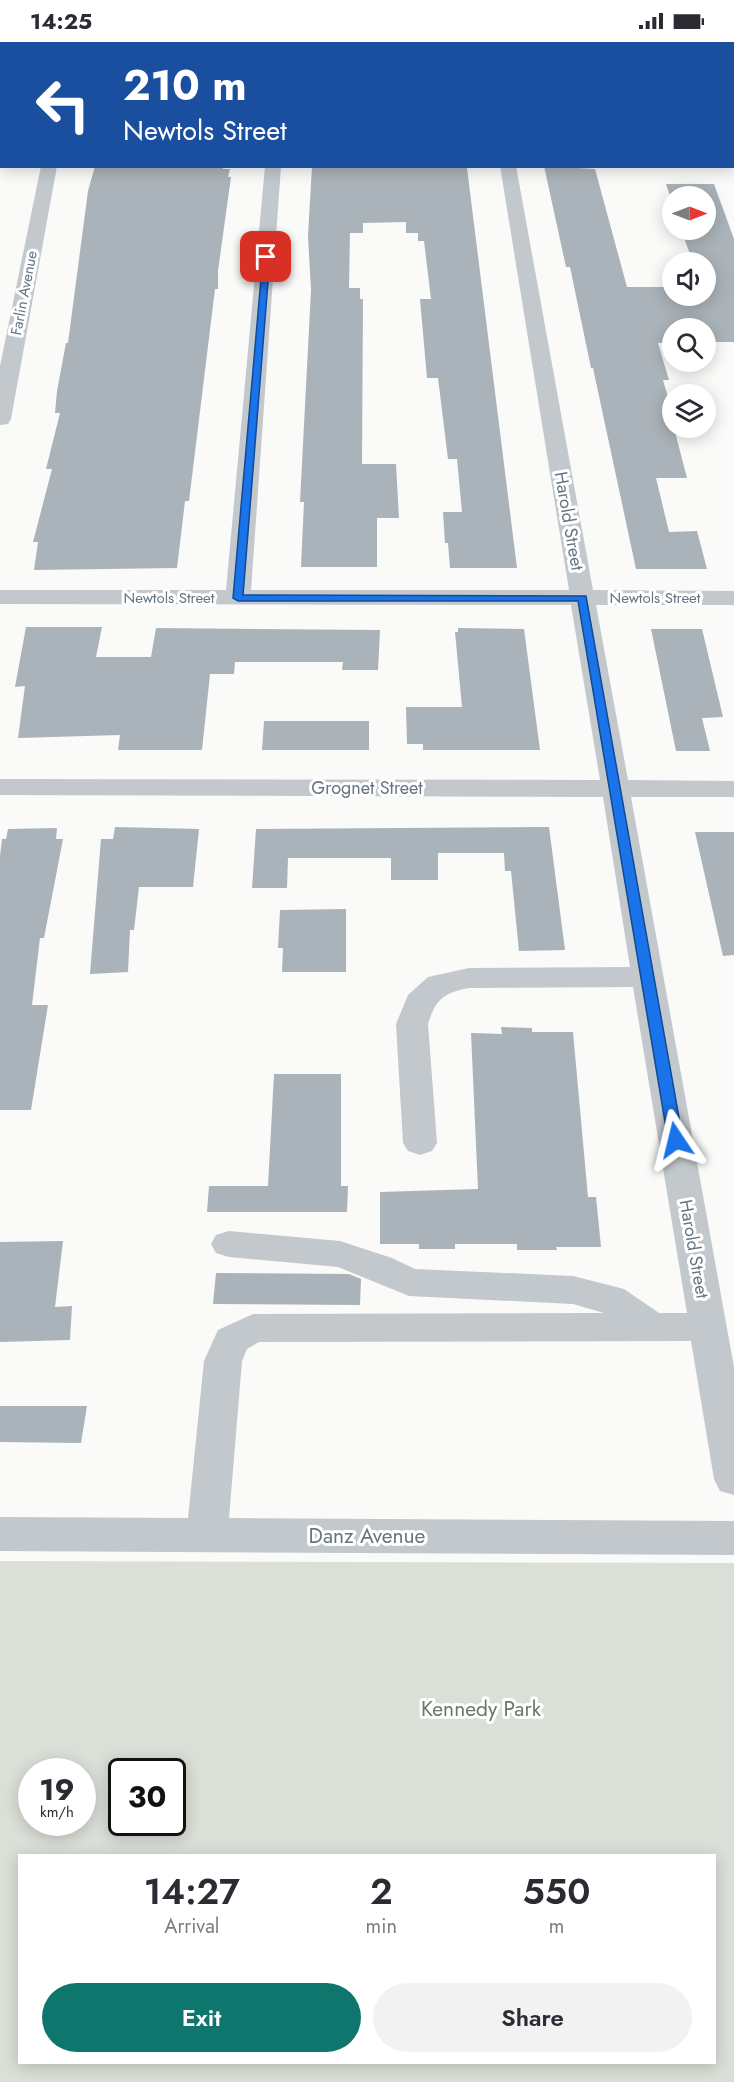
<!DOCTYPE html>
<style>
body{margin:0;font-family:Jost,sans-serif;background:#f2f2f3;color:#2b2b33;height:100vh;display:flex;flex-direction:column;font-size:22px;white-space:nowrap}
*{box-sizing:border-box;margin:0}
p{font-size:20px;color:#7c7c81}
.icon{flex:none;width:33px;height:33px;fill:none;stroke:currentColor;stroke-width:2;stroke-linecap:round;stroke-linejoin:round}
.map{position:relative;flex:1;overflow:hidden}
.side{position:absolute;left:18px;top:1812px;width:698px;height:210px;display:flex;flex-direction:column;background:#fff;border-radius:0px;box-shadow:0 3px 15px #0003}
.side>*{flex:none}
.hud{position:absolute;left:0px;top:0px;width:735px;height:126px;box-shadow:0 3px 15px #0003;background:#1a4fa0;color:#fff;overflow:hidden}
.needle{width:39px;rotate:90deg}
.tools{position:absolute;left:662px;top:144px;display:grid;gap:12px}
.tools a{display:grid;place-items:center;width:54px;height:54px;border-radius:50%;background:#fff;box-shadow:0 3px 15px #0003;font-size:30px}
.speed{position:absolute;left:18px;top:1716px;display:flex;gap:12px;font-size:30px;font-weight:700;text-align:center}
.speed>*{display:grid;place-content:center;width:78px;height:78px;border-radius:50%;background:#fff;box-shadow:0 3px 15px #0003;line-height:1}
.speed small{font-size:15px;font-weight:400}
.speed .limit{border:3px solid #111;border-radius:9px;background:#fff;color:#111}
.pin{position:absolute;display:grid;place-items:center;width:51px;height:51px;color:#fff;margin:-26px;border-radius:12px;box-shadow:0 3px 9px #0006}
.me{position:absolute;width:66px;margin:-33px;rotate:350deg;stroke-linejoin:round;filter:drop-shadow(0 0 4px #0008)}
.turn{display:flex;align-items:center;gap:21px;height:126px;padding:0 24px;font-size:27px}
.turn .icon{width:78px;height:78px;stroke-width:2.5}
.turn b{display:block;font-size:42px;line-height:51px}
.eta{display:flex;justify-content:space-evenly;align-items:center;height:102px;text-align:center}
.eta b{font-size:36px;font-weight:600;line-height:42px}
.primary-button{display:flex;gap:12px;margin-top:auto;padding:12px 24px}
.primary-button a{flex:1;height:69px;border-radius:36px;background:#0f766e;color:#fff;font-size:24px;font-weight:600;line-height:69px;text-align:center}
.primary-button a+a{background:#f2f2f3;color:#2b2b33}
.status{display:flex;justify-content:space-between;align-items:center;height:42px;padding:0 30px;background:#fff;direction:ltr}
.status svg{height:16px;fill:currentColor}
.map>svg:first-child{display:block}
.green{fill:#dadfd7;fill-rule:evenodd}
.building{fill:#aab3b9}
.lines{fill:none;stroke-linecap:round;stroke-linejoin:round}
.minor{fill:#c3c8cc;fill-rule:evenodd}
.route{fill:#1a73e8;stroke:#114b97;stroke-width:1.5}
.labels{text-anchor:middle;stroke-width:6;stroke-linejoin:round;paint-order:stroke}
.far-street-label{font-size:15px;fill:#657683;stroke:#fff}
.street-label{font-size:18px;fill:#657683;stroke:#fff}
.near-street-label{font-size:21px;fill:#657683;stroke:#fff}
.near-park-label{font-size:21px;fill:#687a64;stroke:#fff}
</style>
<div class="status"><b>14:25</b><svg viewBox="0 0 49 12"><path d="M0 12V9h3v3zM5 12V6h3v6zM10 12V3h3v9zM15 12V0h3v12zM26 1h20v11H26zM47 4h2v5h-2z"/></svg></div>
<div class="map">
<svg width="734" height="2040" viewBox="0 0 734 2040">
<rect width="100%" height="100%" fill="#fafaf8"/>
<path class="green" d="M0,1519L734,1521V2040H0ZM32,1730H82V1780H32ZM122,1730H172V1780H122ZM20,1814H714V2020H20Z"/>
<g class="building">
<polygon points="95,124 223,124 223,127 230,127 228,135 231,135 218,229 218,247 215,247 189,459 185,459 177,526 34,528 38,500 33,500 52,427 46,427 60,371 55,371 57,349 66,301 68,301 88,149"/>
<polygon points="312,124 467,126 517,526 450,526 448,501 445,501 443,470 462,470 457,417 448,417 438,336 427,336 420,257 431,257 424,199 418,199 418,191 406,191 406,180 363,181 363,191 350,191 349,246 360,246 360,257 363,257 362,422 396,422 399,476 377,476 377,525 301,525 304,460 300,460 311,248 308,194"/>
<polygon points="544,124 595,127 627,245 672,245 672,254 705,254 705,220 693,220 681,188 705,188 705,154 672,154 672,160 666,142 714,142 734,197 734,300 705,300 705,286 672,286 672,301 658,301 669,338 663,338 670,362 672,386 674,386 687,436 656,436 669,490 697,489 707,527 636,527 593,326 591,326 570,225 566,225"/>
<polygon points="26,585 102,585 96,615 151,615 156,586 380,588 378,628 342,628 343,620 235,620 234,632 210,632 202,708 118,708 120,693 18,696 25,644 15,645"/>
<polygon points="458,586 524,587 540,708 423,708 423,702 407,702 406,665 462,665 455,590 458,590"/>
<polygon points="651,587 702,587 723,675 702,676 710,709 676,709"/>
<polygon points="264,679 369,679 369,708 262,708"/>
<polygon points="115,785 199,787 193,845 139,845 134,888 130,888 128,930 90,932 101,797 113,797"/>
<polygon points="549,785 565,908 519,909 511,829 505,829 504,811 438,811 438,838 391,838 391,816 288,816 287,846 252,846 256,787"/>
<polygon points="57,786 56,797 63,797 44,896 40,896 32,963 48,963 31,1068 0,1068 0,814 2,797 6,797 8,787"/>
<polygon points="695,790 734,790 734,913 723,914"/>
<polygon points="346,867 346,930 282,930 283,906 278,906 280,868"/>
<polygon points="501,985 532,986 532,990 573,990 588,1155 596,1155 601,1205 556,1205 557,1208 517,1208 517,1202 455,1202 455,1207 419,1207 419,1202 380,1202 380,1150 478,1147 471,991 502,992"/>
<polygon points="274,1032 341,1032 341,1144 348,1144 347,1170 207,1170 209,1144 268,1144"/>
<polygon points="63,1199 55,1265 72,1264 70,1298 0,1300 0,1200"/>
<polygon points="216,1231 349,1232 361,1237 360,1263 213,1262"/>
<polygon points="0,1364 87,1364 81,1401 0,1400"/>
</g>
<g class="lines">
<g class="minor">
<rect x="66" y="0" width="14" height="2"/>
<polygon points="277,0 291,0 276,2"/>
<rect x="479" y="0" width="14" height="2"/>
<polygon points="687,0 701,0 702,2 688,2"/>
<rect x="0" y="5" width="2" height="8"/>
<polygon points="41,124 57,124 11,377 8,382 0,383 0,324"/>
<path d="M265,124H281L251,548H569L500,124H516L593,548L734,549V563H596L628,738L734,739V755H631L734,1325V1453L720,1449L714,1437L691,1299L259,1300L247,1307L242,1319L229,1476L734,1479V1513L0,1509V1475L188,1476L204,1319L218,1288L253,1272L604,1271L573,1262L409,1254L338,1225L229,1215L216,1211L211,1202L216,1193L229,1189L340,1199L392,1216L415,1227L573,1234L624,1247L659,1271H687L633,945L469,946C443,951 436,957 428,982L437,1101L432,1109L420,1113L408,1109L403,1101L396,982L408,953L428,935L469,926L630,925L603,755L0,753V737L600,738L571,563L0,562V548H226Z"/>
</g>
</g>
<polygon class="route" points="263,214 270,215 243,553 586,554 683,1098 681,1102 676,1103 668,1098 578,559 238,559 233,556"/>
<g class="labels">
<g class="far-street-label">
<text transform="translate(24 251) rotate(-79)" y="5">Farlin Avenue</text>
<text x="169" y="561">Newtols Street</text>
<text x="655" y="561">Newtols Street</text>
</g>
<g class="street-label">
<text transform="translate(569 479) rotate(80)" y="6">Harold Street</text>
<text x="367" y="752">Grognet Street</text>
<text transform="translate(694 1207) rotate(80)" y="6">Harold Street</text>
</g>
<g class="near-street-label">
<text x="367" y="1501">Danz Avenue</text>
</g>
<g class="near-park-label">
<text x="481" y="1674">Kennedy Park</text>
</g>
</g>
</svg>
<div class="tools">
<a><svg class="needle" viewBox="-14 -14 28 28"><path d="M0-13l5 13h-10z" fill="#e53935"/><path d="M0 13l5-13h-10z" fill="#7c7c81"/></svg></a>
<a><svg class="icon" aria-label="sound" viewBox="0 0 24 24"><path d="M4 9h4l5-4v14l-5-4H4zM17 9q2 3 0 6"/></svg></a>
<a><svg class="icon" aria-label="search" viewBox="0 0 24 24"><circle cx="10" cy="10" r="6"/><path d="M15 15l6 6"/></svg></a>
<a><svg class="icon" aria-label="layers" viewBox="0 0 24 24"><path d="M12 4l9 5-9 5-9-5zM3 14l9 5 9-5"/></svg></a>
</div>
<div class="speed"><div>19<small>km/h</small></div><div class="limit">30</div></div>
<div class="pin" style="left:266px;top:215px;background:#d93025"><svg class="icon" aria-label="arrive" viewBox="0 0 24 24"><path d="M6 21V4h12l-3 4 3 4H6"/></svg></div>
<svg class="me" style="left:676px;top:1098px" viewBox="-20 -20 40 40"><path d="M0-17L14 15 0 8-14 15z" fill="#1a73e8" stroke="#fff" stroke-width="4"/></svg>
<div class="hud">
<div class="turn"><svg class="icon" aria-label="left" viewBox="0 0 24 24"><path d="M17 20v-9H6M10 6l-5 5 5 5"/></svg><div><b>210 m</b>Newtols Street</div></div>
</div>
<section class="side">
<div class="eta">
<div><b>14:27</b><p>Arrival</p></div>
<div><b>2</b><p>min</p></div>
<div><b>550</b><p>m</p></div>
</div>
<div class="primary-button"><a>Exit</a><a>Share</a></div>
</section>
</div>
